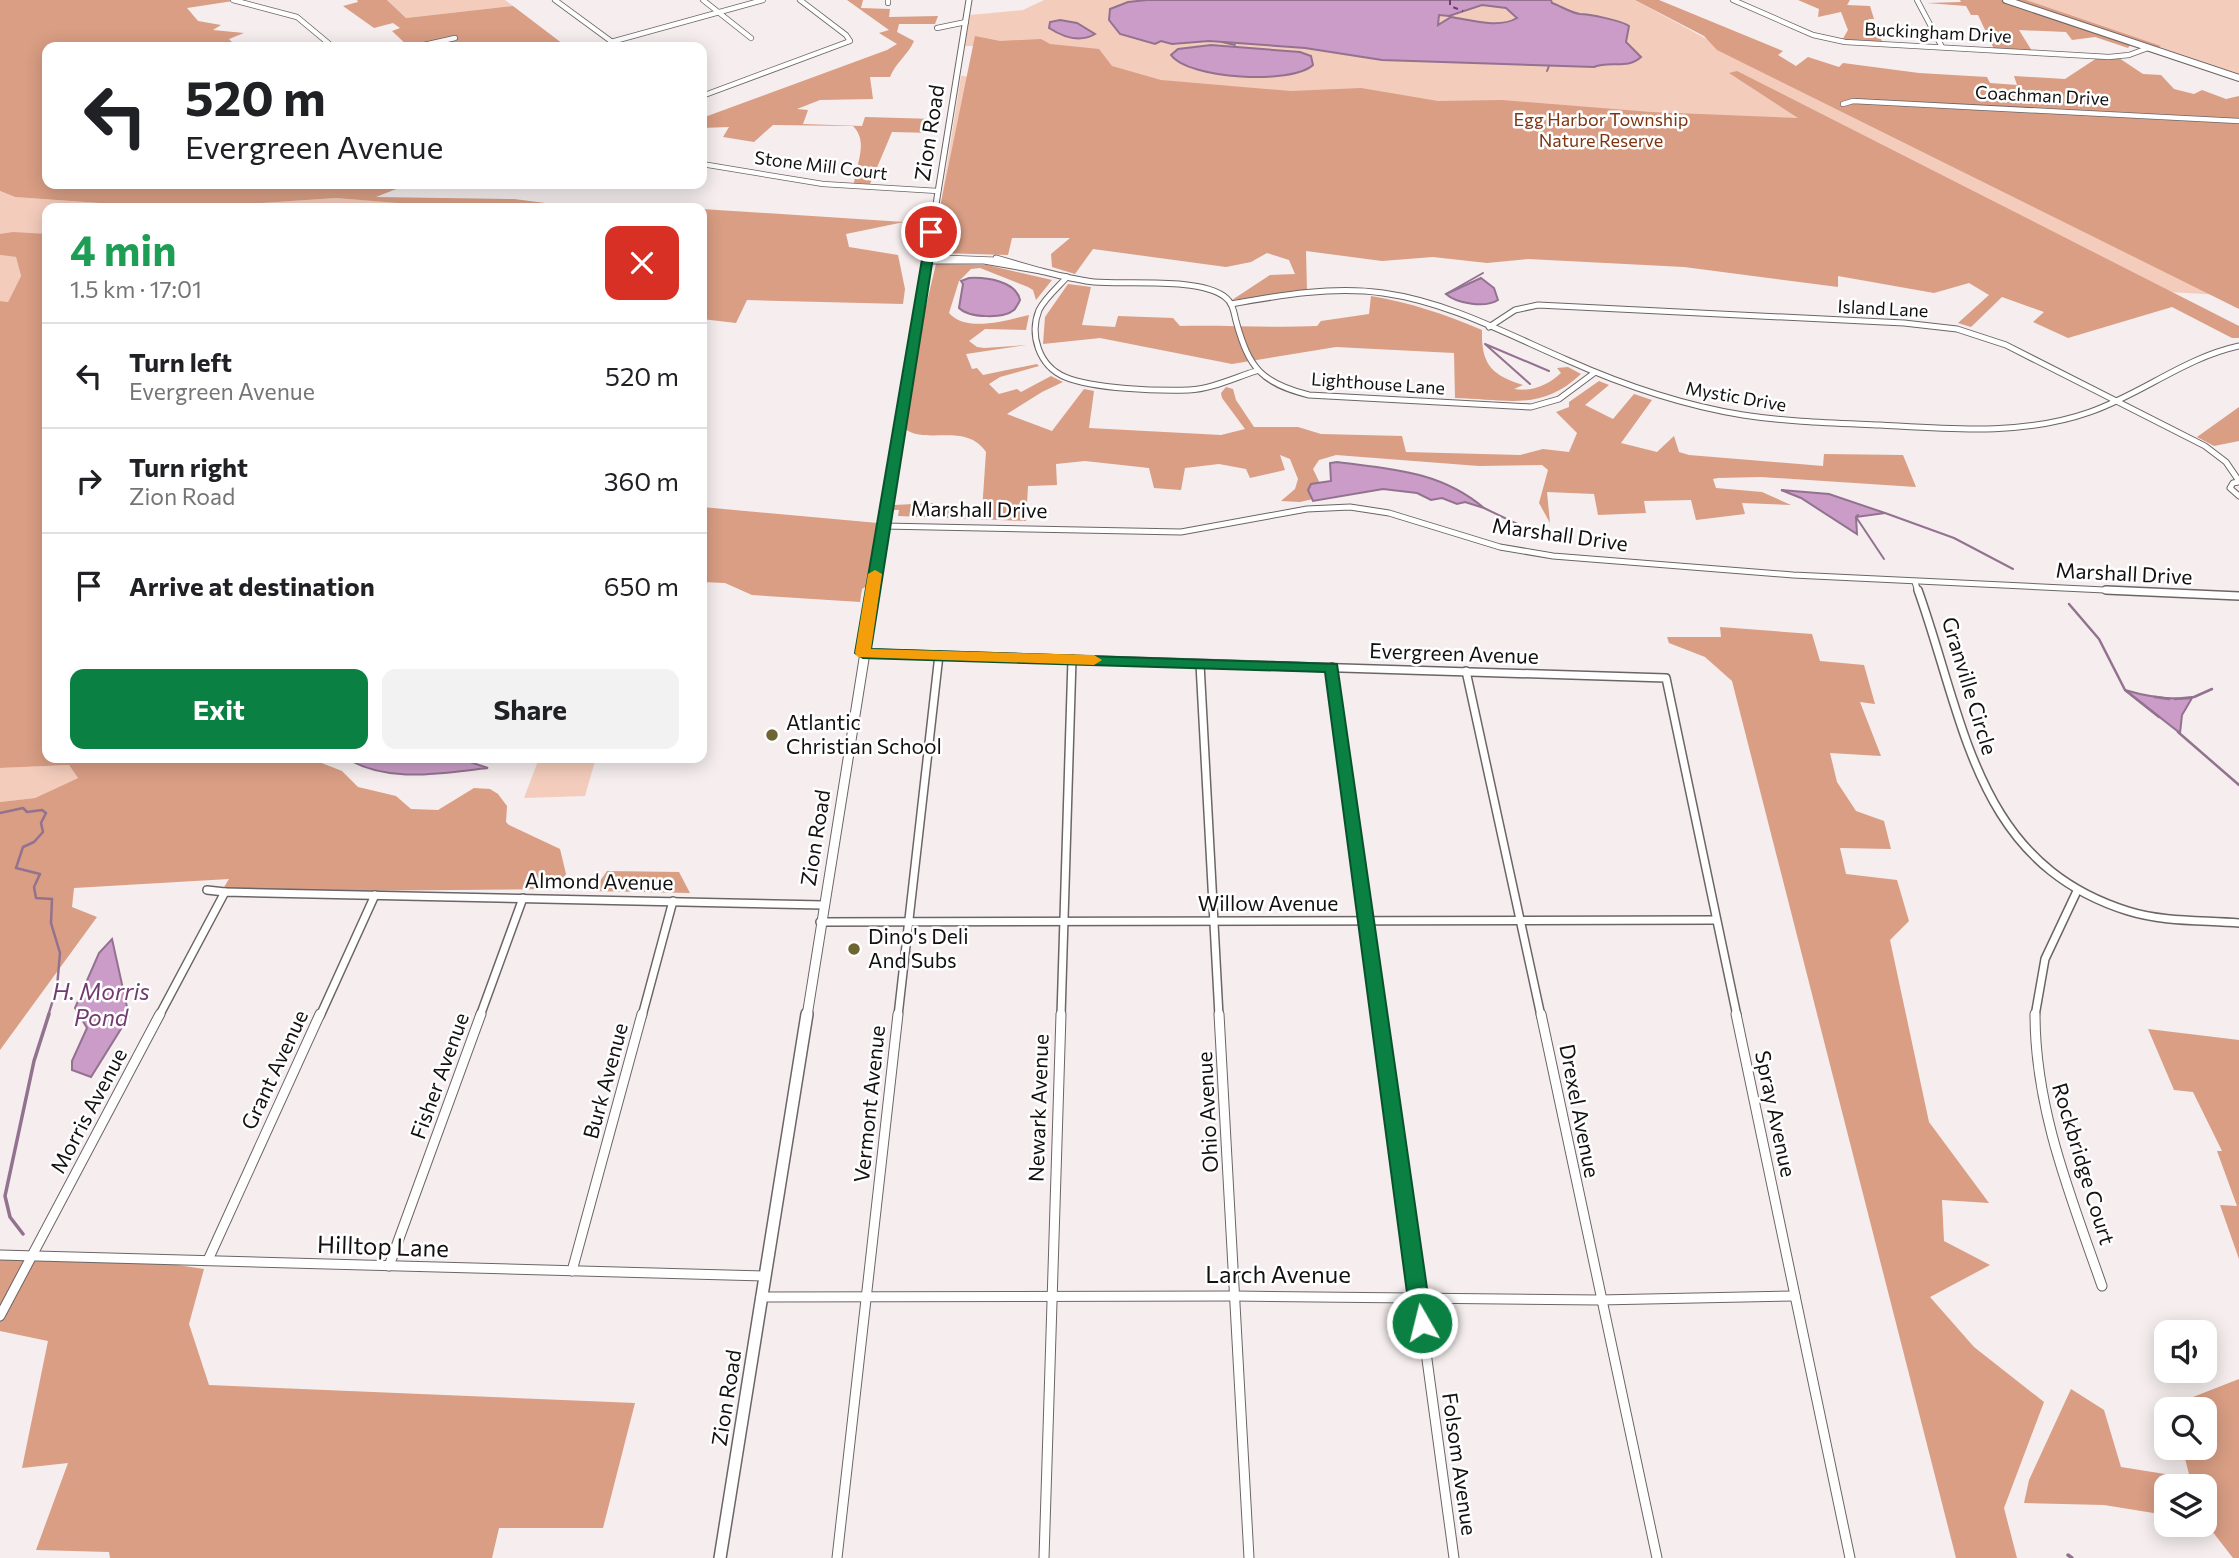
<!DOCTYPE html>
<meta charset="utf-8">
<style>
body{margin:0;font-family:Commissioner,sans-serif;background:#f2f2f2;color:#202124;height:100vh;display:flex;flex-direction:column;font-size:26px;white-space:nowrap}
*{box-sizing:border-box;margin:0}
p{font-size:23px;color:#757577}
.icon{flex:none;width:38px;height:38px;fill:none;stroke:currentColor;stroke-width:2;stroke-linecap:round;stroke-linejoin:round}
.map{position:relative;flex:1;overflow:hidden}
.panel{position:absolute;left:42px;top:203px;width:665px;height:560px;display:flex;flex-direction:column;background:#fff;border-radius:14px;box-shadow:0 4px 18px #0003}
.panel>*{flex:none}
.top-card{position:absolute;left:42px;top:42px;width:665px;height:147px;border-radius:14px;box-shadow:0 4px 18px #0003;background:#fff;color:#202124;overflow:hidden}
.controls{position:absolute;left:2154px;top:1320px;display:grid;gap:14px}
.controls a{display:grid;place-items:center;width:63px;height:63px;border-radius:14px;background:#fff;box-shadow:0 4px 18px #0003;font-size:35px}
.pin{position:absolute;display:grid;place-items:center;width:60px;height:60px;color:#fff;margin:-30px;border:4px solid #fff;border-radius:50%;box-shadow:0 2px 7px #0007}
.me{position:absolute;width:77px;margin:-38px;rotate:352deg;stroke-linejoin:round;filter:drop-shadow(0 0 5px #0008)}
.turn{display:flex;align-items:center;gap:24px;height:147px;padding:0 28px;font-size:32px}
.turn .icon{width:91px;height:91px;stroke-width:2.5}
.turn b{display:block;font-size:49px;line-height:60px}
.round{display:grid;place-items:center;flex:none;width:74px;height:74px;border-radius:14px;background:#f2f2f2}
.overview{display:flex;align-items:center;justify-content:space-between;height:119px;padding:0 28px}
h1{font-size:42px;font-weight:700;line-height:52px;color:#1e9e55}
.button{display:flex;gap:14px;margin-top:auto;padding:14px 28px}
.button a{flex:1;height:80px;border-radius:14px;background:#0b8043;color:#fff;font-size:28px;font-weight:700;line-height:80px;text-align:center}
.button a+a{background:#f2f2f2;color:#202124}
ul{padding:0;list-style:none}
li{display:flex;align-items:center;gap:21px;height:105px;padding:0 28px;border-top:2px solid #e0e0e0}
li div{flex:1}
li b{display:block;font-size:26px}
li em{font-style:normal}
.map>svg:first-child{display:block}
.green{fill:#f4ccbc}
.forest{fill:#d99e84}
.water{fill:#ca9cc7;stroke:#937290;stroke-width:2;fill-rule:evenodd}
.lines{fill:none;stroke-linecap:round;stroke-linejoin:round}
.stream-far2{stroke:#937290;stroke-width:2}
.stream-far1{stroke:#937290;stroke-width:2.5}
.stream{stroke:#937290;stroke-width:3.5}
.ferry{stroke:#733a71;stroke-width:2;stroke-dasharray:5 4.5;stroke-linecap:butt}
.minor-far3-casing{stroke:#6c6566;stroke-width:6}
.minor-far2-casing{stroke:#6c6566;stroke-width:7}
.minor-far1-casing{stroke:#6c6566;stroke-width:10}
.minor-casing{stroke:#6c6566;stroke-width:11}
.tertiary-far3-casing{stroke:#6c6566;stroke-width:7}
.tertiary-far2-casing{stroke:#6c6566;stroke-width:9}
.tertiary-far1-casing{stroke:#6c6566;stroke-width:11}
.tertiary-casing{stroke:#6c6566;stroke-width:14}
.secondary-casing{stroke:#6c6566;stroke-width:8}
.minor-far3{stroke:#fff;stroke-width:4.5}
.minor-far2{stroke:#fff;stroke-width:5}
.minor-far1{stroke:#fff;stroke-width:7}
.minor{stroke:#fff;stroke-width:9}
.tertiary-far3{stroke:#fff;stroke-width:5}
.tertiary-far2{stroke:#fff;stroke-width:7}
.tertiary-far1{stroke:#fff;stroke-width:9}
.tertiary{stroke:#fff;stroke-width:11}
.secondary{stroke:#fff;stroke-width:6}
.route{fill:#0b8043;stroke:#07532c;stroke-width:2}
.slow{fill:#f59e0b}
.poi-dot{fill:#6d6532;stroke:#fff;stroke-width:2.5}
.labels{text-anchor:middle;stroke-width:5;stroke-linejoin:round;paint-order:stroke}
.far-street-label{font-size:18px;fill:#121010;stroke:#fff}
.far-park-label{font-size:18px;fill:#7d3511;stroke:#fff}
.street-label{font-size:21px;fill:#121010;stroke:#fff}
.poi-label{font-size:21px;fill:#121010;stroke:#fff;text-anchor:start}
.water-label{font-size:23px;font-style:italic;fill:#733a71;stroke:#fff}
.near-street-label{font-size:24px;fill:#121010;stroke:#fff}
</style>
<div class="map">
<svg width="2239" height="1558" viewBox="0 0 2239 1558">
<rect width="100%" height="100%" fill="#f5edee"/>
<g class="green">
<polygon points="387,0 505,0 513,6 406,18"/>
<polygon points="1044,0 1635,0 1769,73 2239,296 938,222 961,76 1063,82 1014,46 965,46 970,15 1023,10"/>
<polygon points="2017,0 2239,0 2239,76"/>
<polygon points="0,191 15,197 113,204 247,204 336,198 450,207 47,208 47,234 0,234"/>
<polygon points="0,255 16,257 21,276 8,302 0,301"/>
<polygon points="538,761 595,761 585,796 524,798"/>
<polygon points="69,765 78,778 35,798 0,802 0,768"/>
</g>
<g class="forest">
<polygon points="0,0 231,0 233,1 187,8 198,21 221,25 213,30 244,33 229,39 235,45 254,43 256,45 47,47 47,184 409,184 376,197 514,199 585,208 443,208 446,207 336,198 247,204 113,204 15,197 0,191"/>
<polygon points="357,0 387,0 406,18 513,6 567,47 409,47 392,31 400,28 393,23 374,28 343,6 358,2"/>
<path d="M847,0H863L861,8L890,9L889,17L938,16L935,24H899L897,32L914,41C908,55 896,62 890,77H870L873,99L820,100L797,109L808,110L803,124L862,126L865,117L935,119L933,133L892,132L870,184L854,183C856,164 869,142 853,126L773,125L754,142L723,137L729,127L702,128V118L887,50L897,44L879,33L889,30Z"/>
<polygon points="1635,0 1659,0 1783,51 1778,55 1796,66 1808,57 1839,67 1843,63 1919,73 1987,77 1990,83 2017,85 2014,76 2065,79 2100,56 2116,56 2143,74 2161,75 2174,89 2194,94 2202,90 2226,99 2239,96 2239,309 1717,50 1704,36"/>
<polygon points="1798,0 1850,0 1847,5 1870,6 1874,19 1868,19 1884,44 1841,42 1848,30 1841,12 1818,17 1819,9"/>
<polygon points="1960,0 2002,0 2131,44 2128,48 2095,37 2072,40 2066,32 2019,30 2032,51 1994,49 1978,15 1971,15 1966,6 1927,3 1961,2"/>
<polygon points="2017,0 2026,0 2161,46 2157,48"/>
<polygon points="975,36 1000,41 1041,39 1050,44 1099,49 1112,66 1161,80 1291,91 1361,88 1438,101 1502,100 1651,112 1798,118 1729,73 1737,71 2239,326 2239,338 2232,338 2172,307 2068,338 2033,322 2044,312 2002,297 1971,327 1958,323 1989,295 1969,283 1934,293 1838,276 1838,287 1684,267 1528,259 1487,263 1433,257 1382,261 1306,251 1307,291 1232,300 1270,275 1295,274 1289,260 1267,253 1251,262 1226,267 1093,249 1075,274 1052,267 1051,254 1070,238 1012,238 1008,255 939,253 935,239 937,222"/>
<polygon points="702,209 904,222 846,234 849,247 898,255 905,289 903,304 747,300 736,323 702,319"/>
<polygon points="13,232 47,234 47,758 309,758 342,771 358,787 396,796 411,809 438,810 474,788 490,789 498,794 507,806 506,822 509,825 560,849 566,874 555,889 221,892 229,879 74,888 72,907 97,917 0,1050 0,802 35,798 78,778 69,765 0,768 0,301 8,302 21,276 16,257 0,255 0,234"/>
<path d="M936,264L987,265L1052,280L1036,300L1033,290L1028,287L980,268L971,269L959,281L949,313C966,333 1007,320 1029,315L1026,330L985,329L969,341L977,347L984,348L1027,345L966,354L972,369L977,368L983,375L1037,364L1039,366L1000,377L989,384L999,394L1017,389L1021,392L1051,376L1063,382L1042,392L1007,414L1052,431L1084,389L1094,391L1089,428L1221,435L1245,429L1222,398L1221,393L1226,387L1233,389L1236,400L1254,427H1298L1321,434L1402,436L1406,452L1520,455L1543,449L1569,452L1577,433L1556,412L1569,407V402L1599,381L1609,385L1585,405L1613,419L1634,394L1652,400L1621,443L1657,452L1674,436L1679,452L1689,455L1823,466L1824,454L1903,455L1916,487L1761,477L1718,478L1713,479L1716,488L1762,492L1791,505L1742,503L1745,514L1696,520L1691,500L1644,501L1646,513L1598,515L1594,494L1547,492L1550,523L1539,503L1548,470L1542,465L1479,466L1336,455L1319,460L1313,469L1326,496L1300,502L1281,501L1295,489L1298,479L1290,459L1280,455L1285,470L1250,478L1246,469L1219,464L1185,468L1181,490L1154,488L1149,468L1085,461L1056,464L1057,485L1028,486L1026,521L898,516L899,510H894V505L933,503L936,509L982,511L986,452C966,422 926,445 905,429L920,331Z"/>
<path d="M1068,284L1091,287L1082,325L1115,327L1118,316L1173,318L1180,326C1226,325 1271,328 1317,326L1321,321L1369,314L1371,296C1411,303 1445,314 1482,330C1481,365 1492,375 1523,385L1514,389C1533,392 1548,385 1561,373L1557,368L1568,367L1581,374C1541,412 1506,399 1455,398L1454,353L1336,347L1232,364L1100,338L1043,344L1045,317Z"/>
<polygon points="2239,407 2239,441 2214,446 2197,437"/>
<polygon points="702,507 878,523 867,586 862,589 860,602 752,595 725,583 702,582"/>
<polygon points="1720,627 1812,634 1820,661 1864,665 1875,704 1860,702 1881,756 1830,753 1837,782 1856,811 1884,821 1891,849 1840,848 1846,874 1897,880 1909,921 1890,940 1929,1122 1989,1203 1942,1200 1944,1241 1990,1265 1930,1297 1974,1347 2044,1402 2004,1508 2017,1558 1956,1558 1732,681 1705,657 1669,643 1667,637 1721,637"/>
<polygon points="607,871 679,872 690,893 593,891"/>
<polygon points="2148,1029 2239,1040 2239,1259 2220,1205 2237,1206 2217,1151 2222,1151 2193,1092 2174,1090"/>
<polygon points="0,1256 144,1260 204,1269 189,1324 209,1385 635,1403 603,1528 499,1528 492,1558 110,1558 109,1552 36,1550 68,1463 22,1468 48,1341 0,1331"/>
<polygon points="2239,1379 2239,1558 2233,1558 2205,1522 2205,1486 2166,1486 2166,1515 2104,1505 2024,1503 2029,1480 2071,1389 2104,1410 2121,1467 2190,1478 2182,1447 2205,1447 2205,1409 2171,1409 2170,1406"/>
</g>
<g class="water">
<path d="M1147,0H1551L1552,3C1561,6 1571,13 1580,14C1589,14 1623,21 1629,26L1626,42L1641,57C1627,70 1610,60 1594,67L1382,60L1305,48L1209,41L1172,44L1161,41L1155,44L1120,34L1109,20L1110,9L1128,2ZM1482,5L1506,8L1517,18C1498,29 1471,20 1451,17L1438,25L1439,15L1449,16Z"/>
<path d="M1060,20L1077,23L1095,34C1080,43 1063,37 1049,28L1050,22Z"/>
<path d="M1211,45L1300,52L1311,56L1313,65C1292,85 1188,79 1171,55L1178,49Z"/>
<path d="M969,278C986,277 1016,281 1020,300C1020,301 1015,309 1014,310C1003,319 969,318 959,308L963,284L961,281Z"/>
<path d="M1481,278L1494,288L1498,300C1486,308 1457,304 1446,294Z"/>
<path d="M1337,462C1391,469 1441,471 1484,508L1465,502L1457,504L1442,498L1431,500L1417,493L1383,489L1313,501L1308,490L1311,484L1331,481L1330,463Z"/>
<polygon points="1781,490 1829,494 1885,513 1856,517 1857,534 1801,498"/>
<path d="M2125,690C2148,697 2168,700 2192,698L2182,715L2180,733Z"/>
<path d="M346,758H458L488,768C441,773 388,784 346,758Z"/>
<polygon points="112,939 129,1016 91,1077 72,1070 72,1061 87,1028 75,1008 99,953"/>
</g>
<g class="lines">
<g class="stream-far2">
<polyline points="1222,42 1235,45"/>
<polyline points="1547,71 1549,66"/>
<polyline points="1446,294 1483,273"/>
<polyline points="1530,384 1485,344 1549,371"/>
<polyline points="1484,508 1534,532"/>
<polyline points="1885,513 1954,538 2013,569"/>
<polyline points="1858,515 1856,517 1884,559"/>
</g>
<g class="stream-far1">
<polyline points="2069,604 2099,639 2125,690 2159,717"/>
<polyline points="2155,697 2169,699"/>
<polyline points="2175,699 2194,697 2212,689"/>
<polyline points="2178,732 2239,785"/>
<polyline points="0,813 23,808 27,812 42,810 46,813 41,823 43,832 34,842 23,847 16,868 40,874 34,887 36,898 52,899 51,923 60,953 57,987 48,1016"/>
</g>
<g class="stream">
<polyline points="23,1234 10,1217 5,1196 34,1061 49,1014"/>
<polyline points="2068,1555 2072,1558"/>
</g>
<polyline class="ferry" points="1450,0 1450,6 1463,11"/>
<g class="minor-far3-casing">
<g id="minor-far3">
<polyline points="233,0 297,17 333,47"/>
<polyline points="555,0 619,47"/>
<polyline points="703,0 751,38"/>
<polyline points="888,0 888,3"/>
<polyline points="1733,0 1813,35 1845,42 2109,57 2129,55 2148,48"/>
<polyline points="1917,0 1942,47"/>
<polyline points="937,28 966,22"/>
<polyline points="611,42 763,0"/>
<polyline points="415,47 455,38"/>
<polyline points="702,96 850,41 846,35 800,0"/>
<polyline points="1843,104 1853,101 2239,121"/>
<polyline points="702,164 823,184 938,191"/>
<polyline points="927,257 1002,260"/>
</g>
</g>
<g class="minor-far2-casing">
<g id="minor-far2">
<polyline points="927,261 984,261 1041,271 996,258"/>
<path d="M1041,271C1058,275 1076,280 1094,282C1126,285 1200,277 1225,297C1233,303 1234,313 1236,321C1249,368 1261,383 1309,395L1531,407L1559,399L1594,373"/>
<path d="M1067,277C1058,287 1045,298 1039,310C1029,335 1039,366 1065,377C1094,389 1157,391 1189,390C1211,389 1234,378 1256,371"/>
<path d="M1231,304C1281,295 1333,286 1383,293C1448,302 1507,334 1567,360C1623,385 1681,405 1743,415C1788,422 1834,423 1880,425C1950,429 2022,436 2090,412C2142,394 2184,358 2239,346"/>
<polyline points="1489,327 1515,310 1538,305 1904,323 1957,329 2006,345 2205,446 2226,462 2239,481"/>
<polyline points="2239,482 2233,483 2230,488 2239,496"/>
<polyline points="883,526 1181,532 1307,509 1350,507 1389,513 1500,547 1553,556 1793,575 2146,592"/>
<polyline points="1915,582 1918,592"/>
</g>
</g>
<g class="minor-far1-casing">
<g id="minor-far1">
<path d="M1918,590C1965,721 1975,863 2128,911C2163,922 2203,920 2239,923"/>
<polyline points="2106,590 2239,596"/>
<polyline points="863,653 1666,678 1737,1016"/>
<polyline points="1200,664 1219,1016"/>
<polyline points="1332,667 1380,1016"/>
<polyline points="1466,671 1541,1016"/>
<polyline points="207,890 225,892"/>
<polyline points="820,922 1716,920"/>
<polyline points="159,1016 225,892 823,905"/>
<polyline points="320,1016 375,895"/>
<polyline points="480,1016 523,898"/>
<polyline points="642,1016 673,901"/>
<polyline points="898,1016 939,655"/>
<polyline points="1061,1016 1072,659"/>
<polyline points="2035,1016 2045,959 2077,891"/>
</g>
</g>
<g class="minor-casing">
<g id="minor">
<polyline points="1219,1014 1249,1558"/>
<polyline points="1380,1014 1454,1558"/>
<polyline points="1541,1014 1657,1558"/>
<polyline points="1736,1014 1850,1558"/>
<path d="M2035,1014C2035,1110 2071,1197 2102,1286"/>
<polyline points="0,1255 764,1276"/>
<polyline points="208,1260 320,1014"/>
<polyline points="389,1266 481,1014"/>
<polyline points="572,1271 642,1014"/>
<polyline points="761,1297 1235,1296 1599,1300 1795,1296"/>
<polyline points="0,1316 160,1014"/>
<polyline points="837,1558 898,1014"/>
<polyline points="1044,1558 1061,1014"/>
</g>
</g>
<g class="tertiary-far3-casing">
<polyline id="tertiary-far3" points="927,260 969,0"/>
</g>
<g class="tertiary-far2-casing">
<polyline id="tertiary-far2" points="874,592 928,258"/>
</g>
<g class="tertiary-far1-casing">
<polyline id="tertiary-far1" points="807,1016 875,590"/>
</g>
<g class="tertiary-casing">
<polyline id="tertiary" points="720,1558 807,1014"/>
</g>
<g class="secondary-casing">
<polyline id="secondary" points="2006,0 2239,78"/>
</g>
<use href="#minor-far3" class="minor-far3"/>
<use href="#minor-far2" class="minor-far2"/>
<use href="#minor-far1" class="minor-far1"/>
<use href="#minor" class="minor"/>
<use href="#tertiary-far3" class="tertiary-far3"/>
<use href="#tertiary-far2" class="tertiary-far2"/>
<use href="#tertiary-far1" class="tertiary-far1"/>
<use href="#tertiary" class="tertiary"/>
<use href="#secondary" class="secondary"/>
</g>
<polygon class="route" points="927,230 937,232 871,649 1337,664 1432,1323 1429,1330 1422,1333 1414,1330 1411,1323 1325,672 863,658 855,653"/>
<polygon class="slow" points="875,570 882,574 871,649 1094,655 1102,660 1094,665 858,657 855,653 868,574"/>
<g class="poi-dot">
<circle cx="772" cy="735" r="7"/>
<circle cx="854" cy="949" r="7"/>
</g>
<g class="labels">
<g class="far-street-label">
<text transform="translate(1938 33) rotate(3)" y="6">Buckingham Drive</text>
<text transform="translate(2042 96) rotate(3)" y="6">Coachman Drive</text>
<text transform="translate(821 166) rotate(7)" y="6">Stone Mill Court</text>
<text transform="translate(1883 309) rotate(3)" y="6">Island Lane</text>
<text transform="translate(1378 384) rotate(4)" y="6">Lighthouse Lane</text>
<text transform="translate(1736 397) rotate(10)" y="6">Mystic Drive</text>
</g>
<g class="far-park-label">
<text x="1601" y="126">Egg Harbor Township<tspan x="1601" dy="21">Nature Reserve</tspan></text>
</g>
<g class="street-label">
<text transform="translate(930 133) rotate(-81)" y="7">Zion Road</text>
<text transform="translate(979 510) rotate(1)" y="7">Marshall Drive</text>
<text transform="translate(1560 535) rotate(8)" y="7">Marshall Drive</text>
<text transform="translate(2124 574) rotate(3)" y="7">Marshall Drive</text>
<text transform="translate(1454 654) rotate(2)" y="7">Evergreen Avenue</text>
<text transform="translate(1969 686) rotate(73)" y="7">Granville Circle</text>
<text transform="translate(816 838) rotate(-81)" y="7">Zion Road</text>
<text transform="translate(599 882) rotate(1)" y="7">Almond Avenue</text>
<text x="1268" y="911">Willow Avenue</text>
<text transform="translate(275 1070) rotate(-65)" y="7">Grant Avenue</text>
<text transform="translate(440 1076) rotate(-70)" y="7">Fisher Avenue</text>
<text transform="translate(606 1081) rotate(-75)" y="7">Burk Avenue</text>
<text transform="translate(870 1104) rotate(-84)" y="7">Vermont Avenue</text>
<text transform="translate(1039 1108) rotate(-88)" y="7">Newark Avenue</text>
<text transform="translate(89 1111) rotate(-62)" y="7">Morris Avenue</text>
<text transform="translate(1579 1111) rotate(79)" y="7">Drexel Avenue</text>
<text transform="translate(1208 1112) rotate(-93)" y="7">Ohio Avenue</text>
<text transform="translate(1775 1114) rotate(78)" y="7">Spray Avenue</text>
<text transform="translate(2083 1164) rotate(73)" y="7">Rockbridge Court</text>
<text transform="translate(727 1398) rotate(-81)" y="7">Zion Road</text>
<text transform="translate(1459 1464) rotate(82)" y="7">Folsom Avenue</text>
</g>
<g class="poi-label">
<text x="786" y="730">Atlantic<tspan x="786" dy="24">Christian School</tspan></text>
<text x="868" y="944">Dino's Deli<tspan x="868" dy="24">And Subs</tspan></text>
</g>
<g class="water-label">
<text x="101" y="1000">H. Morris<tspan x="101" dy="26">Pond</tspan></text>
</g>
<g class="near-street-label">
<text transform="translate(383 1247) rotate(2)" y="8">Hilltop Lane</text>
<text x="1278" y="1283">Larch Avenue</text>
</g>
</g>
</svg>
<div class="controls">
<a><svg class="icon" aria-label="sound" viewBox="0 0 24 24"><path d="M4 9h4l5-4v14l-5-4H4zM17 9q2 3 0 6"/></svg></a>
<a><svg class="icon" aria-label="search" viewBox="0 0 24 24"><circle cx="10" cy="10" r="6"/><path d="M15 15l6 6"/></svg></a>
<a><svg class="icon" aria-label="layers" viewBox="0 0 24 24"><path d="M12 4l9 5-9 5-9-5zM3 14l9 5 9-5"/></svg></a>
</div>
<div class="pin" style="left:931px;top:232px;background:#d93025"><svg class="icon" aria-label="arrive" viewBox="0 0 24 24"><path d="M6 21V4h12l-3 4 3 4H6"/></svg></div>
<svg class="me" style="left:1422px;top:1323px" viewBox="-20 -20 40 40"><circle r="17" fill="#0b8043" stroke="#fff" stroke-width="3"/><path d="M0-11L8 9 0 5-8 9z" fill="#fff"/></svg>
<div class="top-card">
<div class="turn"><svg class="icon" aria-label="left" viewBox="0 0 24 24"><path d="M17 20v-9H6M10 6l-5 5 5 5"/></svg><div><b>520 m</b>Evergreen Avenue</div></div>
</div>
<section class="panel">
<div class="overview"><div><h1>4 min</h1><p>1.5 km · 17:01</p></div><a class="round" style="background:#d93025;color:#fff"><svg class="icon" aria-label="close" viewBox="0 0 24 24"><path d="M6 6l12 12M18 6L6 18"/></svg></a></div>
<ul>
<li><svg class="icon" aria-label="left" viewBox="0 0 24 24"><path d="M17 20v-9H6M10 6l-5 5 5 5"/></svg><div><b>Turn left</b><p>Evergreen Avenue</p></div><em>520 m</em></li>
<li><svg class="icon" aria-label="right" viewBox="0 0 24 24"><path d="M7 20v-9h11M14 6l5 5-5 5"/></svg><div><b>Turn right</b><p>Zion Road</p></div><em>360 m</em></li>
<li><svg class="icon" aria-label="arrive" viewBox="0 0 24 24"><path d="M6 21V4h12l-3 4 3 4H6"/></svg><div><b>Arrive at destination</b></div><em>650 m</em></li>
</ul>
<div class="button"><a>Exit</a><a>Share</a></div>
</section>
</div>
